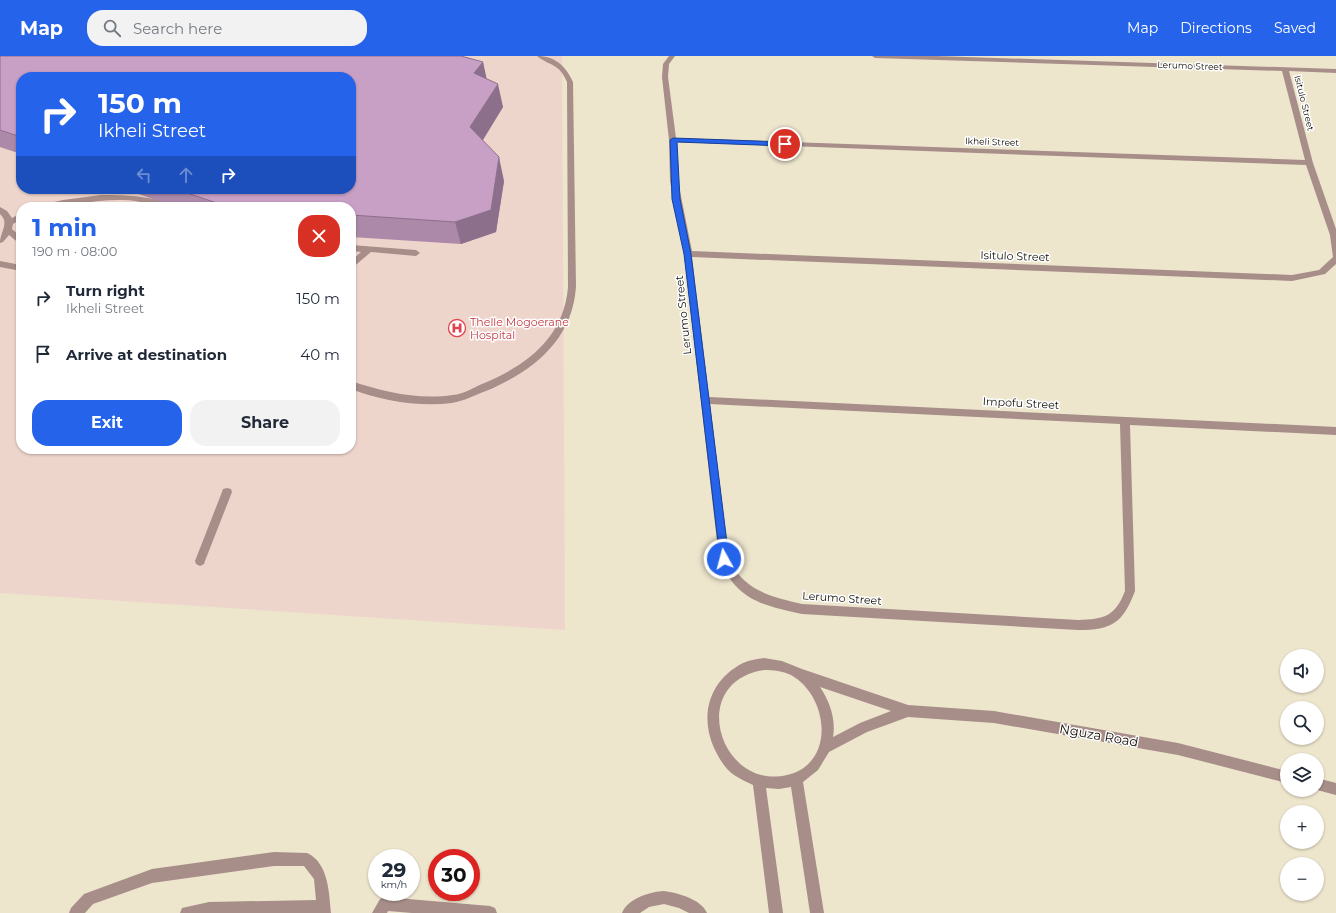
<!DOCTYPE html>
<meta charset="utf-8">
<style>
body{margin:0;font-family:Montserrat,sans-serif;background:#f2f2f3;color:#1f2937;height:100vh;display:flex;flex-direction:column;font-size:15px;white-space:nowrap}
*{box-sizing:border-box;margin:0}
p{font-size:13px;color:#747a83}
.icon{flex:none;width:22px;height:22px;fill:none;stroke:currentColor;stroke-width:2;stroke-linecap:round;stroke-linejoin:round}
.map{position:relative;flex:1;overflow:hidden}
.sheet{position:absolute;left:16px;top:146px;width:340px;height:252px;display:flex;flex-direction:column;background:#fff;border-radius:16px;box-shadow:0 1px 3px #0004}
.sheet>*{flex:none}
.hud{position:absolute;left:16px;top:16px;width:340px;height:122px;border-radius:16px;box-shadow:0 1px 3px #0004;background:#2563eb;color:#fff;overflow:hidden}
.controls{position:absolute;left:1280px;top:593px;display:grid;gap:8px}
.controls a{display:grid;place-items:center;width:44px;height:44px;border-radius:50%;background:#fff;box-shadow:0 1px 3px #0004;font-size:20px}
.speed{position:absolute;left:368px;top:793px;display:flex;gap:8px;font-size:20px;font-weight:700;text-align:center}
.speed>*{display:grid;place-content:center;width:52px;height:52px;border-radius:50%;background:#fff;box-shadow:0 1px 3px #0004;line-height:1}
.speed small{font-size:10px;font-weight:400}
.speed .limit{border:6px solid #d22;background:#fff;color:#111}
.pin{position:absolute;display:grid;place-items:center;width:34px;height:34px;color:#fff;margin:-17px;border:2px solid #fff;border-radius:50%;box-shadow:0 1px 4px #0007}
.me{position:absolute;width:44px;margin:-22px;rotate:353deg;stroke-linejoin:round;filter:drop-shadow(0 0 3px #0008)}
.turn{display:flex;align-items:center;gap:14px;height:84px;padding:0 16px;font-size:18px}
.turn .icon{width:52px;height:52px;stroke-width:2.5}
.turn b{display:block;font-size:28px;line-height:34px}
.lanes{display:flex;align-items:center;height:38px;padding:0 16px;background:#0003;justify-content:center;gap:20px;direction:ltr}
.lanes .off{opacity:.35}
.round{display:grid;place-items:center;flex:none;width:42px;height:42px;border-radius:16px;background:#f2f2f3}
.head{display:flex;align-items:center;justify-content:space-between;height:68px;padding:0 16px}
h1{font-size:24px;font-weight:700;line-height:30px;color:#2563eb}
.cta{display:flex;gap:8px;margin-top:auto;padding:8px 16px}
.cta a{flex:1;height:46px;border-radius:16px;background:#2563eb;color:#fff;font-size:16px;font-weight:700;line-height:46px;text-align:center}
.cta a+a{background:#f2f2f3;color:#1f2937}
ul{padding:0;list-style:none}
li{display:flex;align-items:center;gap:12px;height:56px;padding:0 16px}
li div{flex:1}
li b{display:block;font-size:15px}
li em{font-style:normal}
header{display:flex;align-items:center;gap:24px;box-sizing:border-box;height:56px;padding:0 20px;background:#2563eb;color:#fff}
header strong{font-size:19px}
nav{display:flex;gap:22px;margin-inline-start:auto;font-size:14px}
.search{width:280px;height:36px;background:#f2f2f3;display:flex;align-items:center;gap:10px;box-sizing:border-box;padding:0 14px;border-radius:16px;color:#747a83;font-size:15px}
.map>svg:first-child{display:block}
.medical{fill:#eed5cc;fill-rule:evenodd}
.lines{fill:none;stroke-linecap:round;stroke-linejoin:round}
.minor{fill:#a78e89;fill-rule:evenodd}
.wall{fill:#ac89a9}
.shaded-wall{fill:#8c6f8a}
.building{fill:#c89fc5;stroke:#8c6f8a}
.route{fill:#2563eb;stroke:#184099}
.labels{text-anchor:middle;stroke-width:3;stroke-linejoin:round;paint-order:stroke}
.far-street-label{font-size:9px;fill:#110e06;stroke:#fff}
.street-label{font-size:11px;fill:#110e06;stroke:#fff}
.health-label{font-size:11px;fill:#be3a42;stroke:#fff;text-anchor:start}
.near-street-label{font-size:13px;fill:#110e06;stroke:#fff}
</style>
<header>
<strong>Map</strong>
<div class="search"><svg class="icon" aria-label="search" viewBox="0 0 24 24"><circle cx="10" cy="10" r="6"/><path d="M15 15l6 6"/></svg>Search here</div>
<nav><a>Map</a><a>Directions</a><a>Saved</a></nav>
</header>
<div class="map">
<svg width="1336" height="857" viewBox="0 0 1336 857">
<rect width="100%" height="100%" fill="#ede5cc"/>
<path class="medical" d="M0,0H562L565,574L0,537ZM21,21H351V133H21ZM21,151H351V393H21Z"/>
<g class="lines">
<g class="minor">
<path d="M537,0C555,0 566,10 573,26L576,231C572,285 533,315 486,335C475,339 464,345 452,347C418,351 383,345 351,333V325C384,336 418,344 453,339C463,338 473,332 482,328C526,310 564,282 568,231L567,26C558,6 551,11 537,0Z"/>
<path d="M669,0H675L669,8L668,21L676,82L1305,104L1282,15L875,2L872,0H936L1336,13V17L1289,15L1313,107L1336,173V208L1325,218L1292,225L692,201L709,341L1336,371V379L1130,369L1135,535C1123,567 1112,574 1078,574L802,558C761,549 737,544 719,503L684,198L670,125L669,84L662,21L663,8ZM677,86L1306,109L1330,179L1333,201L1319,214L1292,219L692,195L678,125ZM710,348L1120,368L1125,535C1115,561 1104,563 1078,564L802,548C770,540 744,535 729,503Z"/>
<path d="M101,139C117,139 160,139 172,151C155,151 140,144 123,144C95,143 68,151 40,151L41,149L63,144Z"/>
<path d="M0,151L7,155L12,162L21,157V163L13,168L12,173L21,181V189L9,179L3,186L0,187C0,176 10,167 0,158Z"/>
<polygon points="351,189 416,194 420,197 416,200 371,196 351,213 351,205 361,196 351,195"/>
<polygon points="0,205 21,209 21,215 0,211"/>
<polygon points="227,432 231,433 232,436 205,505 204,508 200,510 196,508 195,505 222,436 223,433"/>
<path d="M764,602L782,605L802,613L908,649L994,655L1178,687L1287,715V727L1178,699L994,667L908,661L867,676L829,696L818,714L803,726L824,857H810L791,731L779,733L766,732L783,857H769L753,729C747,726 740,723 734,719C725,713 719,702 714,692C699,658 710,624 743,607C750,604 757,603 764,602ZM764,614C773,614 783,615 791,619C829,640 836,708 787,719C720,735 686,626 764,614ZM820,631L891,655L860,667L833,681C836,663 830,646 820,631Z"/>
<polygon points="1317,722 1336,727 1336,739 1317,734"/>
<path d="M274,796L307,797C329,807 329,838 331,857H180L182,852L209,846L316,844L314,823L304,810H274L152,827L93,848L85,857H69L71,852L84,838L152,813Z"/>
<path d="M664,835C678,837 701,843 707,857H689L679,852L664,848L649,851L640,857H622C628,842 650,836 664,835Z"/>
<polygon points="385,841 490,850 495,852 497,857 412,857 388,855 387,857 372,857 380,843"/>
</g>
</g>
<polygon class="wall" points="0,0 483,6 486,23 503,51 483,84 504,125 496,176 461,188 351,181 351,151 176,151 124,133 351,133 21,21 21,98 0,91"/>
<g class="shaded-wall">
<polygon points="483,6 488,29 474,17"/>
<polygon points="498,28 503,51 476,95 470,71"/>
<polygon points="499,101 504,125 496,176 461,188 455,166"/>
</g>
<polygon class="building" points="0,0 461,0 483,6 474,17 498,28 470,71 499,101 491,154 455,166 351,159 351,151 229,151 175,133 351,133 351,21 21,21 21,81 0,74"/>
<polygon class="route" points="673,82 785,86 788,88 785,90 677,86 680,143 691,198 729,503 724,508 720,503 684,198 672,143 670,84"/>
<defs>
<g id="hospital-ring" transform="scale(0.9)"><circle r="9.5" fill="#fff" stroke="#e0444e" stroke-width="1.5"/><path d="M-5-5h3v3.5h4V-5h3V5h-3V1.5h-4V5h-3Z" fill="#e0444e"/></g>
</defs>
<g fill-rule="evenodd">
<use href="#hospital-ring" x="457" y="272"/>
</g>
<g class="labels">
<g class="far-street-label">
<text transform="translate(1190 10) rotate(2)" y="3">Lerumo Street</text>
<text transform="translate(1304 47) rotate(76)" y="3">Isitulo Street</text>
<text transform="translate(992 86) rotate(2)" y="3">Ikheli Street</text>
</g>
<g class="street-label">
<text transform="translate(1015 200) rotate(2)" y="4">Isitulo Street</text>
<text transform="translate(683 259) rotate(-96)" y="4">Lerumo Street</text>
<text transform="translate(1021 347) rotate(3)" y="4">Impofu Street</text>
<text transform="translate(842 542) rotate(4)" y="4">Lerumo Street</text>
</g>
<g class="health-label">
<text x="470" y="270">Thelle Mogoerane<tspan x="470" dy="13">Hospital</tspan></text>
</g>
<g class="near-street-label">
<text transform="translate(1099 679) rotate(10)" y="5">Nguza Road</text>
</g>
</g>
</svg>
<div class="controls">
<a><svg class="icon" aria-label="sound" viewBox="0 0 24 24"><path d="M4 9h4l5-4v14l-5-4H4zM17 9q2 3 0 6"/></svg></a>
<a><svg class="icon" aria-label="search" viewBox="0 0 24 24"><circle cx="10" cy="10" r="6"/><path d="M15 15l6 6"/></svg></a>
<a><svg class="icon" aria-label="layers" viewBox="0 0 24 24"><path d="M12 4l9 5-9 5-9-5zM3 14l9 5 9-5"/></svg></a>
<a>+</a>
<a>−</a>
</div>
<div class="speed"><div>29<small>km/h</small></div><div class="limit">30</div></div>
<div class="pin" style="left:785px;top:88px;background:#d93025"><svg class="icon" aria-label="arrive" viewBox="0 0 24 24"><path d="M6 21V4h12l-3 4 3 4H6"/></svg></div>
<svg class="me" style="left:724px;top:503px" viewBox="-20 -20 40 40"><circle r="17" fill="#2563eb" stroke="#fff" stroke-width="3"/><path d="M0-11L8 9 0 5-8 9z" fill="#fff"/></svg>
<div class="hud">
<div class="turn"><svg class="icon" aria-label="right" viewBox="0 0 24 24"><path d="M7 20v-9h11M14 6l5 5-5 5"/></svg><div><b>150 m</b>Ikheli Street</div></div>
<div class="lanes"><svg class="icon off" aria-label="left" viewBox="0 0 24 24"><path d="M17 20v-9H6M10 6l-5 5 5 5"/></svg><svg class="icon off" aria-label="ahead" viewBox="0 0 24 24"><path d="M12 20V5M6 11l6-6 6 6"/></svg><svg class="icon" aria-label="right" viewBox="0 0 24 24"><path d="M7 20v-9h11M14 6l5 5-5 5"/></svg></div>
</div>
<section class="sheet">
<div class="head"><div><h1>1 min</h1><p>190 m · 08:00</p></div><a class="round" style="background:#d93025;color:#fff"><svg class="icon" aria-label="close" viewBox="0 0 24 24"><path d="M6 6l12 12M18 6L6 18"/></svg></a></div>
<ul>
<li><svg class="icon" aria-label="right" viewBox="0 0 24 24"><path d="M7 20v-9h11M14 6l5 5-5 5"/></svg><div><b>Turn right</b><p>Ikheli Street</p></div><em>150 m</em></li>
<li><svg class="icon" aria-label="arrive" viewBox="0 0 24 24"><path d="M6 21V4h12l-3 4 3 4H6"/></svg><div><b>Arrive at destination</b></div><em>40 m</em></li>
</ul>
<div class="cta"><a>Exit</a><a>Share</a></div>
</section>
</div>
